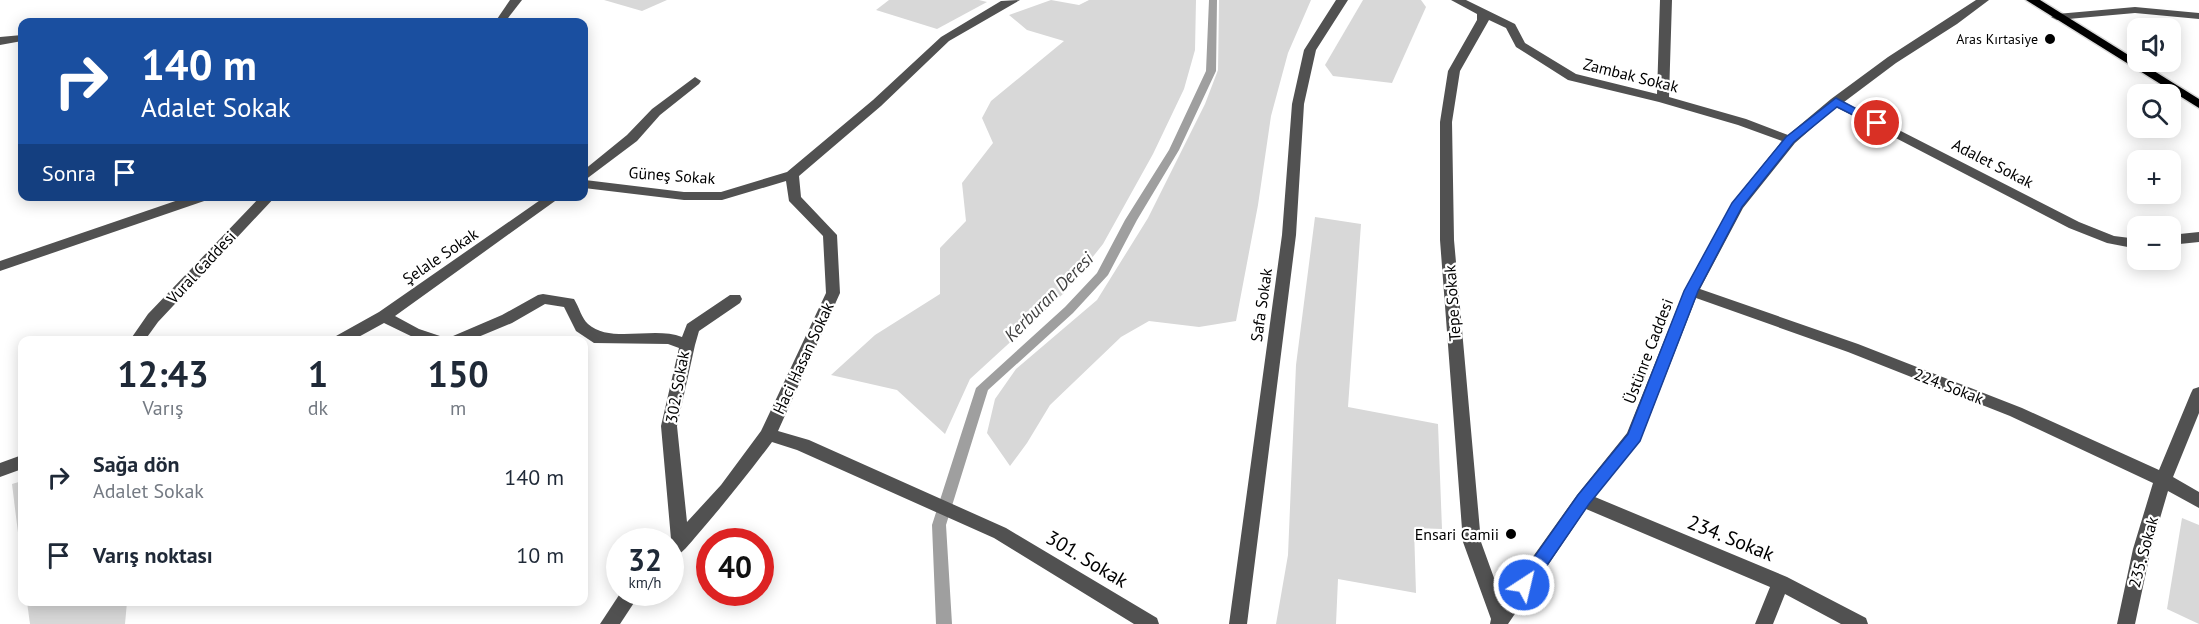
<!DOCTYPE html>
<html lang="tr">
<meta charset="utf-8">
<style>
body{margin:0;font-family:"PT Sans",sans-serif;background:#f2f2f3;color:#1f2937;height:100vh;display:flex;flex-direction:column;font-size:22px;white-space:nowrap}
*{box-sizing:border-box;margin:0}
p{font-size:20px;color:#747a83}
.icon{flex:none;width:33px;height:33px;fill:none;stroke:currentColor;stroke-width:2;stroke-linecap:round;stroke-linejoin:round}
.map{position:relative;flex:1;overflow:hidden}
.details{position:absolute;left:18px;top:336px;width:570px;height:270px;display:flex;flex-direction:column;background:#fff;border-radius:12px;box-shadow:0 3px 15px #0003}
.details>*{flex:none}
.hud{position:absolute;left:18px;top:18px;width:570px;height:183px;border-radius:12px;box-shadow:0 3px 15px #0003;background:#1a4fa0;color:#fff;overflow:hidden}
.fabs{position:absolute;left:2127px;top:18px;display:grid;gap:12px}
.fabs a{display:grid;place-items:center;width:54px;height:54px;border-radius:12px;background:#fff;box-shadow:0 3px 15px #0003;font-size:30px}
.speed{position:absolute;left:606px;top:528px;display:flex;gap:12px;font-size:30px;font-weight:700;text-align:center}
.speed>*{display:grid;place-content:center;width:78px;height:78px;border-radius:50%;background:#fff;box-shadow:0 3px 15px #0003;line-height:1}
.speed small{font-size:15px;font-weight:400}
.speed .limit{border:9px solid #d22;background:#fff;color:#111}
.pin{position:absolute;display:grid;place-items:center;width:51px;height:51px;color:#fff;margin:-26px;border:3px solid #fff;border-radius:50%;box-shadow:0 2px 6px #0007}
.me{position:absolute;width:66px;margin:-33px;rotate:35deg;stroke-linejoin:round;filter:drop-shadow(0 0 4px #0008)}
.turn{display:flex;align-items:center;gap:21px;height:126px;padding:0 24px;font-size:27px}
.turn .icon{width:78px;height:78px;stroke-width:2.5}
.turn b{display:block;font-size:42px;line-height:51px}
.then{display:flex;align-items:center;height:57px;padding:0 24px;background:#0003;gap:12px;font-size:22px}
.eta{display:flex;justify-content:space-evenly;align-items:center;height:102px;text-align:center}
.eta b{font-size:36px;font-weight:600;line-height:42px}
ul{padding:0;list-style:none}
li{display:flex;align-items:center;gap:18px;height:78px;padding:0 24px}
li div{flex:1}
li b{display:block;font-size:22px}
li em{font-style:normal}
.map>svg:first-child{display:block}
.green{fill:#d8d8d8}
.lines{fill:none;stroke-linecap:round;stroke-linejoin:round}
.stream{fill:#9f9f9f;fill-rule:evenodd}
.major-casing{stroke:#dbdbdb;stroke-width:3}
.minor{fill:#515151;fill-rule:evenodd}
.major{fill:#000;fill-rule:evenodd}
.route{fill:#2563eb;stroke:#184099;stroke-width:1.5}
.poi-dot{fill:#000;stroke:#fff;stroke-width:2}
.labels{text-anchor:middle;stroke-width:4.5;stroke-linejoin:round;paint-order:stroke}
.far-poi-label{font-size:14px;fill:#000;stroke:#fff;text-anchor:end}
.street-label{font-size:16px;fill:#000;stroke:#fff}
.poi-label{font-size:16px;fill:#000;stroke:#fff;text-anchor:end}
.water-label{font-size:18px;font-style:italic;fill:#404040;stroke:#fff}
.near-street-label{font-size:20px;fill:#000;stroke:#fff}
</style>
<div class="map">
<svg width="2199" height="624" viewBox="0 0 2199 624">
<rect width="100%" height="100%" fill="#fff"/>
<g class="green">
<polygon points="604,0 667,0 642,11"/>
<polygon points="889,0 979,0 987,2 937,29 876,10"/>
<polygon points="1051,0 1079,5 1089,0 1196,0 1195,50 1184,89 1153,154 1103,244 1064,293 970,379 945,434 897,390 831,375 875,335 940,294 940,248 966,221 962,183 993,143 982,118 991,101 1064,41 1027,30 1009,15"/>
<polygon points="1219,0 1311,0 1288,53 1271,116 1258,205 1236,321 1199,327 1149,321 1121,337 1050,405 1027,443 1010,466 987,433 995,399 1016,369 1097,300 1148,218 1205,104 1218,70"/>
<polygon points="1363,0 1421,0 1426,7 1392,83 1333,76 1325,65"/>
<polygon points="1315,217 1361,224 1348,407 1438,424 1442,529 1414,528 1416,593 1338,579 1336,624 1276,624 1288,555 1296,365"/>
<polygon points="22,481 22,565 12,484"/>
<polygon points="2182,518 2199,525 2199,624 2167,609"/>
<polygon points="27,602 127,602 125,624 30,624"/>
</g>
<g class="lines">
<polygon class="stream" points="1209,0 1217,0 1216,71 1179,150 1137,220 1108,275 1073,313 988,390 946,525 952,624 936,624 932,525 976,388 1065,307 1097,273 1125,220 1169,150 1206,71"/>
<g class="major-casing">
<polygon id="major" points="2026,0 2040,0 2199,99 2199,108"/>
</g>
<g class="minor">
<polygon points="510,0 522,0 505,22 495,22"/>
<path d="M1020,0L949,41L881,106L799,176L801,197L837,235L840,293L778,431L809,440L1006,528L1157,618L1159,624H1134L994,538L797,450L772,442C748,474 724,504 698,534C690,543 682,555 670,559V542H668L671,539L661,426L679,348L668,344L594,343L576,331L564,307L545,304L512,323L471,340H451L453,336L502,315L538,295L543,294L574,299C579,307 582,319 588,324C610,344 654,326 682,337L687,324L730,295H740L742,299L740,303L699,331L695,345L677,426L687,522L721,485L761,431L826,293L823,236L789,201L786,181L722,200H684L584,188V170L627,135L652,109L695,77L701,81L699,84L660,115L637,141L585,180L684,192H721L787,172L873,100L941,37L1001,1Z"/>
<polygon points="1336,0 1348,0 1316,50 1304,104 1296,235 1247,624 1229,624 1282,235 1292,104 1304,50"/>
<path d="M1451,0H1466L1515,24L1525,43L1576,74L1657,94L1660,0H1672L1669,97L1746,119L1788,135L1831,99L1888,57L1976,0H1989L1957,24L1896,63L1844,102L2079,222L2114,236L2138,239V249L2107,243L2069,228L1836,107L1795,143L1743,208L1700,289L1858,344L2022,408L2159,470L2191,393L2193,389L2199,387V413L2173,477L2199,492V508L2168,491L2151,549L2135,624H2117L2133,549L2153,483L2010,416L1848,352L1696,298L1642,436L1595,497L1787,577L1866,618L1868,624H1841L1785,594L1773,624H1755L1770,587L1586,509L1508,624H1490L1491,619L1463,542L1440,240V122L1448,71L1477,20V14ZM1489,20L1506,28L1516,47L1568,80L1659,102L1738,125L1782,141L1732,203L1684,291L1627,433L1577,495L1502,600L1481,542L1454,240L1452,122L1460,71Z"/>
<polygon points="2135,7 2199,13 2199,19 2135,13 2057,20 2051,17 2057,14"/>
<polygon points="129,18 138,22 100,22 106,19"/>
<polygon points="22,35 22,41 0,45 0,37"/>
<polygon points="190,196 211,196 210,199 0,271 0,261"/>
<polygon points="261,196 276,196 158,322 145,340 130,340 148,314"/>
<polygon points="546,196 562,196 395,316 419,329 440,336 442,340 419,340 384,323 353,340 334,340 336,336 379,312"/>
<polygon points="2199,232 2199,242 2170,245 2170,235"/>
<polygon points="22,455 22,469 0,477 0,463"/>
<polygon points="621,592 641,592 620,624 600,624"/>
</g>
<use href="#major" class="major"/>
</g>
<polygon class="route" points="1836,98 1883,123 1881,125 1873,125 1837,107 1794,142 1742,207 1698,291 1640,441 1589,504 1530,590 1524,592 1518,590 1515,585 1518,580 1578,495 1628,434 1684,291 1732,203 1786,137"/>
<g class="poi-dot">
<circle cx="2050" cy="39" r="6"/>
<circle cx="1511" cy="534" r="6"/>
</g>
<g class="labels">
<g class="far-poi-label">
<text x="2038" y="44">Aras Kırtasiye</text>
</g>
<g class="street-label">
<text transform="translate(1631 75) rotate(14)" y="6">Zambak Sokak</text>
<text transform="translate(1993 163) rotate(27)" y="6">Adalet Sokak</text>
<text transform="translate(672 175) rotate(4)" y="6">Güneş Sokak</text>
<text transform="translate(440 256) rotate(-34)" y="6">Şelale Sokak</text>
<text transform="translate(201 267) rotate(-47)" y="6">Vural Caddesi</text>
<text transform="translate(1452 303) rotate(-94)" y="6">Tepe Sokak</text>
<text transform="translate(1261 305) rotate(-82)" y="6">Safa Sokak</text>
<text transform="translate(1648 351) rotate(-69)" y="6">Üstünre Caddesi</text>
<text transform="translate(803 358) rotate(-65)" y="6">Haci Hasan Sokak</text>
<text transform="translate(1949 386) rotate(21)" y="6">224. Sokak</text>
<text transform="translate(677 387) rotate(-80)" y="6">302. Sokak</text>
<text transform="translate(2143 552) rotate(-75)" y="6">235. Sokak</text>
</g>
<g class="poi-label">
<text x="1499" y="540">Ensari Camii</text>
</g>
<g class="water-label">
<text transform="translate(1049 297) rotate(-45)" y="6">Kerburan Deresi</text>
</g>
<g class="near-street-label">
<text transform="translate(1731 538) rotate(22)" y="7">234. Sokak</text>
<text transform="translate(1087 559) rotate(31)" y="7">301. Sokak</text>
</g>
</g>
</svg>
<div class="fabs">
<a><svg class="icon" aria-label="sound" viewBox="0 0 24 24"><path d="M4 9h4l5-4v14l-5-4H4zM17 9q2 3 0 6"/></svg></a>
<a><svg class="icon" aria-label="search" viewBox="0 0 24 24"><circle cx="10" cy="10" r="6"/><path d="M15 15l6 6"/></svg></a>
<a>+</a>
<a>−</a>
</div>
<div class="speed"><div>32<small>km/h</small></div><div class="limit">40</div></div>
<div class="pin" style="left:1877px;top:123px;background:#d93025"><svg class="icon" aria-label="arrive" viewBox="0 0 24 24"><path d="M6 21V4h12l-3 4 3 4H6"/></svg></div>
<svg class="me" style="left:1524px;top:585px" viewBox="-20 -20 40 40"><circle r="17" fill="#2563eb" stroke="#fff" stroke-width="3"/><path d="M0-11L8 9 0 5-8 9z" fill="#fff"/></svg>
<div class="hud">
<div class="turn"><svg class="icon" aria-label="right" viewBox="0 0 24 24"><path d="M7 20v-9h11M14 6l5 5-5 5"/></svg><div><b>140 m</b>Adalet Sokak</div></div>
<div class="then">Sonra<svg class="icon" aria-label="arrive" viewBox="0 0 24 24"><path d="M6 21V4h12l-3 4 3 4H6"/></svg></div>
</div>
<section class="details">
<div class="eta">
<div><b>12:43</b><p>Varış</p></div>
<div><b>1</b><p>dk</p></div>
<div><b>150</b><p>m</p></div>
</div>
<ul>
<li><svg class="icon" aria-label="right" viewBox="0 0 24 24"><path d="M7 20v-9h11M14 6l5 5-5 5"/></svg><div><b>Sağa dön</b><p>Adalet Sokak</p></div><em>140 m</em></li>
<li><svg class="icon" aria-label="arrive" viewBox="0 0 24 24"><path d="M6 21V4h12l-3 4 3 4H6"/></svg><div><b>Varış noktası</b></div><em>10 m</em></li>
</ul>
</section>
</div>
